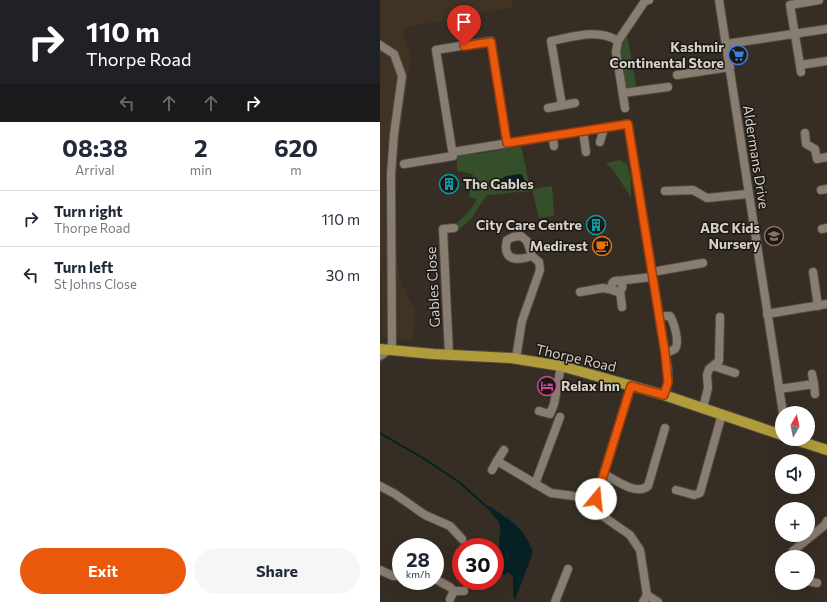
<!DOCTYPE html>
<meta charset="utf-8">
<style>
body{margin:0;font-family:Commissioner,sans-serif;background:#f6f6f7;color:#1f2937;height:100vh;display:flex;flex-direction:column;font-size:15px;white-space:nowrap}
*{box-sizing:border-box;margin:0}
p{font-size:13px;color:#747a83}
.icon{flex:none;width:22px;height:22px;fill:none;stroke:currentColor;stroke-width:2;stroke-linecap:round;stroke-linejoin:round}
.map{position:relative;flex:1;overflow:hidden}
.sheet{display:flex;flex-direction:column;background:#fff;width:380px}
.sheet>*{flex:none}
.guide{background:#202124;color:#fff;overflow:hidden}
.needle{width:26px;rotate:9deg}
.tools{position:absolute;left:395px;top:406px;display:grid;gap:8px}
.tools a{display:grid;place-items:center;width:40px;height:40px;border-radius:50%;background:#fff;box-shadow:0 4px 16px #0002;font-size:20px}
.speed{position:absolute;left:12px;top:538px;display:flex;gap:8px;font-size:20px;font-weight:700;text-align:center}
.speed>*{display:grid;place-content:center;width:52px;height:52px;border-radius:50%;background:#fff;box-shadow:0 4px 16px #0002;line-height:1}
.speed small{font-size:10px;font-weight:400}
.speed .limit{border:6px solid #d22;background:#fff;color:#111}
.pin{position:absolute;display:grid;place-items:center;width:34px;height:34px;color:#fff;margin:-41px -17px;border-radius:50% 50% 50% 0;rotate:-45deg;box-shadow:0 0 4px #0007}
.pin .icon{rotate:45deg}
.me{position:absolute;width:44px;margin:-22px;rotate:17deg;stroke-linejoin:round;filter:drop-shadow(0 0 3px #0008)}
.turn{display:flex;align-items:center;gap:14px;height:84px;padding:0 20px;font-size:18px}
.turn .icon{width:52px;height:52px;stroke-width:2.5}
.turn b{display:block;font-size:28px;line-height:34px}
.lanes{display:flex;align-items:center;height:38px;padding:0 20px;background:#0003;justify-content:center;gap:20px;direction:ltr}
.lanes .off{opacity:.35}
.eta{display:flex;justify-content:space-evenly;align-items:center;height:68px;text-align:center}
.eta b{font-size:24px;font-weight:700;line-height:28px}
.button{display:flex;gap:8px;margin-top:auto;padding:8px 20px}
.button a{flex:1;height:46px;border-radius:24px;background:#ea580c;color:#fff;font-size:16px;font-weight:700;line-height:46px;text-align:center}
.button a+a{background:#f6f6f7;color:#1f2937}
ul{padding:0;list-style:none}
li{display:flex;align-items:center;gap:12px;height:56px;padding:0 20px;border-top:1px solid #e0e1e3}
li div{flex:1}
li b{display:block;font-size:15px}
li em{font-style:normal}
main{display:flex;flex:1;min-height:0}
.map>svg:first-child{display:block}
.built{fill:#403324}
.green{fill:#354f2b}
.water{fill:#062124}
.lines{fill:none;stroke-linecap:round;stroke-linejoin:round}
.stream{stroke:#062124;stroke-width:2}
.minor-casing{stroke:#524a42;stroke-width:10}
.major-casing{stroke:#524a42;stroke-width:12}
.minor{stroke:#877d71;stroke-width:8}
.major{stroke:#b09c3a;stroke-width:10}
.route-casing{stroke:#983908;stroke-width:10}
.route{stroke:#ea580c;stroke-width:7}
.labels{text-anchor:middle;stroke-width:3;stroke-linejoin:round;paint-order:stroke}
.poi-label{font-size:14px;font-weight:bold;fill:#d6d0ca;stroke:#1b1712;text-anchor:end}
.street-label{font-size:14px;fill:#d6d0ca;stroke:#1b1712}
</style>
<main>
<section class="sheet">
<div class="guide">
<div class="turn"><svg class="icon" aria-label="right" viewBox="0 0 24 24"><path d="M7 20v-9h11M14 6l5 5-5 5"/></svg><div><b>110 m</b>Thorpe Road</div></div>
<div class="lanes"><svg class="icon off" aria-label="left" viewBox="0 0 24 24"><path d="M17 20v-9H6M10 6l-5 5 5 5"/></svg><svg class="icon off" aria-label="ahead" viewBox="0 0 24 24"><path d="M12 20V5M6 11l6-6 6 6"/></svg><svg class="icon off" aria-label="ahead" viewBox="0 0 24 24"><path d="M12 20V5M6 11l6-6 6 6"/></svg><svg class="icon" aria-label="right" viewBox="0 0 24 24"><path d="M7 20v-9h11M14 6l5 5-5 5"/></svg></div>
</div>
<div class="eta">
<div><b>08:38</b><p>Arrival</p></div>
<div><b>2</b><p>min</p></div>
<div><b>620</b><p>m</p></div>
</div>
<ul>
<li><svg class="icon" aria-label="right" viewBox="0 0 24 24"><path d="M7 20v-9h11M14 6l5 5-5 5"/></svg><div><b>Turn right</b><p>Thorpe Road</p></div><em>110 m</em></li>
<li><svg class="icon" aria-label="left" viewBox="0 0 24 24"><path d="M17 20v-9H6M10 6l-5 5 5 5"/></svg><div><b>Turn left</b><p>St Johns Close</p></div><em>30 m</em></li>
</ul>
<div class="button"><a>Exit</a><a>Share</a></div>
</section>
<div class="map">
<svg width="447" height="602" viewBox="0 0 447 602">
<rect width="100%" height="100%" fill="#362e24"/>
<polygon class="built" points="0,0 132,0 133,7 22,28 31,59 19,144 15,213 16,254 20,280 27,296 35,310 33,340 3,337 0,253"/>
<g class="green">
<polygon points="244,34 248,39 257,90 244,92 237,52"/>
<polygon points="141,146 151,191 107,195 90,220 75,233 75,225 91,209 97,199 89,197 93,174 77,171 77,154 98,154"/>
<polygon points="240,160 247,164 251,178 251,197 233,170 226,163"/>
<polygon points="172,186 174,216 159,218 152,189"/>
</g>
<g class="water">
<path d="M140,174L142,175L145,181L143,187C136,190 127,192 121,186V179L126,176Z"/>
<path d="M109,506C131,521 143,526 153,552L135,600L133,595V576L128,572L124,575L120,574L118,563L120,530L119,522L107,508Z"/>
</g>
<g class="lines">
<polyline class="stream" points="0,433 43,458 79,482 107,507"/>
<g class="minor-casing">
<g id="minor">
<polyline points="339,0 403,413"/>
<polyline points="346,44 447,29"/>
<polyline points="0,45 14,54 22,76 14,134 11,174 12,350"/>
<polyline points="420,65 410,5 439,0"/>
<polyline points="421,72 420,65 447,61"/>
<polyline points="297,75 350,67"/>
<polyline points="243,93 288,87"/>
<path d="M182,105L171,41C193,37 218,28 238,41"/>
<polyline points="168,108 195,103"/>
<polyline points="245,108 236,52 238,41 265,1 269,0"/>
<polyline points="203,131 206,152"/>
<polyline points="425,133 426,144 435,149 437,159 447,157"/>
<polyline points="220,142 224,128"/>
<polyline points="174,146 173,140 175,136"/>
<polyline points="73,152 248,124 288,370 288,382 284,395"/>
<polyline points="24,164 73,156 56,50 111,41 127,143"/>
<polyline points="441,190 447,189"/>
<polyline points="285,191 313,190 327,198 368,194"/>
<polyline points="442,229 447,228"/>
<polyline points="272,272 323,263"/>
<polyline points="433,272 438,306"/>
<circle cx="237" cy="286" r="5.5"/>
<polyline points="237,281 272,277"/>
<polyline points="240,291 242,307"/>
<polyline points="200,292 223,288 234,290"/>
<polyline points="387,314 447,304"/>
<path d="M279,316H290C294,323 300,342 295,349C292,351 289,352 285,353"/>
<polyline points="69,354 63,229 74,228"/>
<polyline points="0,356 9,350"/>
<path d="M136,358L142,321L160,270L159,262L152,256L147,241L141,236L133,237L127,240C122,261 137,261 152,256"/>
<polyline points="333,366 355,373"/>
<polyline points="434,384 435,394"/>
<polyline points="251,386 216,499 224,517 250,535 260,550 267,595 263,602"/>
<polyline points="399,389 434,384 432,374"/>
<polyline points="323,408 328,388 327,375 329,369 339,361 340,317"/>
<polyline points="159,411 170,414 174,404 181,366"/>
<polyline points="124,450 117,461 171,493 216,499"/>
<polyline points="112,470 117,461"/>
<path d="M224,474C235,480 257,496 268,486L285,428"/>
<polyline points="155,484 180,417"/>
<polyline points="0,486 15,494 45,515 70,526 82,539"/>
<polyline points="296,490 314,495 320,493 342,414"/>
<polyline points="411,557 413,551 445,525 447,521"/>
<polyline points="0,570 13,576 21,576"/>
<polyline points="55,579 70,587 74,591 84,591"/>
<polyline points="428,581 437,583"/>
<polyline points="267,595 278,602"/>
<polyline points="70,599 74,591"/>
<polyline points="175,602 188,569"/>
</g>
</g>
<g class="major-casing">
<g id="major">
<polyline points="0,349 53,354 131,358 181,366 284,395 402,435"/>
<polyline points="413,439 447,450"/>
</g>
</g>
<use href="#minor" class="minor"/>
<use href="#major" class="major"/>
</g>
<g class="lines">
<g class="route-casing">
<polyline id="route" points="84,46 111,42 127,143 248,124 285,353 288,382 284,395 251,386 216,499"/>
</g>
<use href="#route" class="route"/>
</g>
<defs>
<g id="supermarket-ring" transform="scale(1)"><circle r="9.5" fill="#1b1712" stroke="#3f7fe0" stroke-width="1.5"/><path d="M-6-5.5h2.5l.6 2H6L4.5 2H-2.5L-4.4-4H-6ZM-1.5 3.2a1.3 1.3 0 1 0 .1 0ZM3 3.2a1.3 1.3 0 1 0 .1 0Z" fill="#3f7fe0"/></g>
<g id="building-ring" transform="scale(1)"><circle r="9.5" fill="#1b1712" stroke="#0f9aa8" stroke-width="1.5"/><path d="M-4-6H4V6H1V3H-1V6H-4ZM-2.5-4.3h1.7v1.8h-1.7ZM.8-4.3h1.7v1.8H.8ZM-2.5-1h1.7V.8h-1.7ZM.8-1h1.7V.8H.8Z" fill="#0f9aa8"/></g>
<g id="school-ring" transform="scale(1)"><circle r="9.5" fill="#1b1712" stroke="#8d6e63" stroke-width="1.5"/><path d="M0-5L7-2L0 1L-7-2ZM-4 1L0 2.5L4 1V4Q0 6-4 4Z" fill="#8d6e63"/></g>
<g id="cafe-ring" transform="scale(1)"><circle r="9.5" fill="#1b1712" stroke="#e8710a" stroke-width="1.5"/><path d="M-5.5-4.5H6V0H3Q3 3.5 0 3.5H-2.5Q-5.5 3.5-5.5 0ZM3-3.2v2h1.7v-2ZM-6 4.5H4V6H-6Z" fill="#e8710a"/></g>
<g id="hotel-ring" transform="scale(1)"><circle r="9.5" fill="#1b1712" stroke="#d1479c" stroke-width="1.5"/><path d="M-6-4.5h1.5V1H6V5H4.5V3h-9V5H-6ZM-4 0a1.8 1.8 0 1 1 3.6 0ZM.5 0V-2.5h3Q6-2.5 6 0Z" fill="#d1479c"/></g>
</defs>
<g fill-rule="evenodd">
<use href="#supermarket-ring" x="358" y="55"/>
<use href="#building-ring" x="69" y="184"/>
<use href="#building-ring" x="216" y="225"/>
<use href="#school-ring" x="394" y="236"/>
<use href="#cafe-ring" x="222" y="246"/>
<use href="#hotel-ring" x="167" y="386"/>
</g>
<g class="labels">
<g class="poi-label">
<text x="344" y="52">Kashmir<tspan x="344" dy="16">Continental Store</tspan></text>
<text x="83" y="189" text-anchor="start">The Gables</text>
<text x="202" y="230">City Care Centre</text>
<text x="380" y="233">ABC Kids<tspan x="380" dy="16">Nursery</tspan></text>
<text x="208" y="251">Medirest</text>
<text x="181" y="391" text-anchor="start">Relax Inn</text>
</g>
<g class="street-label">
<text transform="translate(376 157) rotate(81)" y="5">Aldermans Drive</text>
<text transform="translate(53 287) rotate(-93)" y="5">Gables Close</text>
<text transform="translate(196 358) rotate(13)" y="5">Thorpe Road</text>
</g>
</g>
</svg>
<div class="tools">
<a><svg class="needle" viewBox="-14 -14 28 28"><path d="M0-13l5 13h-10z" fill="#e53935"/><path d="M0 13l5-13h-10z" fill="#747a83"/></svg></a>
<a><svg class="icon" aria-label="sound" viewBox="0 0 24 24"><path d="M4 9h4l5-4v14l-5-4H4zM17 9q2 3 0 6"/></svg></a>
<a>+</a>
<a>−</a>
</div>
<div class="speed"><div>28<small>km/h</small></div><div class="limit">30</div></div>
<div class="pin" style="left:84px;top:46px;background:#d93025"><svg class="icon" aria-label="arrive" viewBox="0 0 24 24"><path d="M6 21V4h12l-3 4 3 4H6"/></svg></div>
<svg class="me" style="left:216px;top:499px" viewBox="-20 -20 40 40"><circle r="19" fill="#fff"/><path d="M0-13L10 11 0 6-10 11z" fill="#ea580c"/></svg>
</div>
</main>
